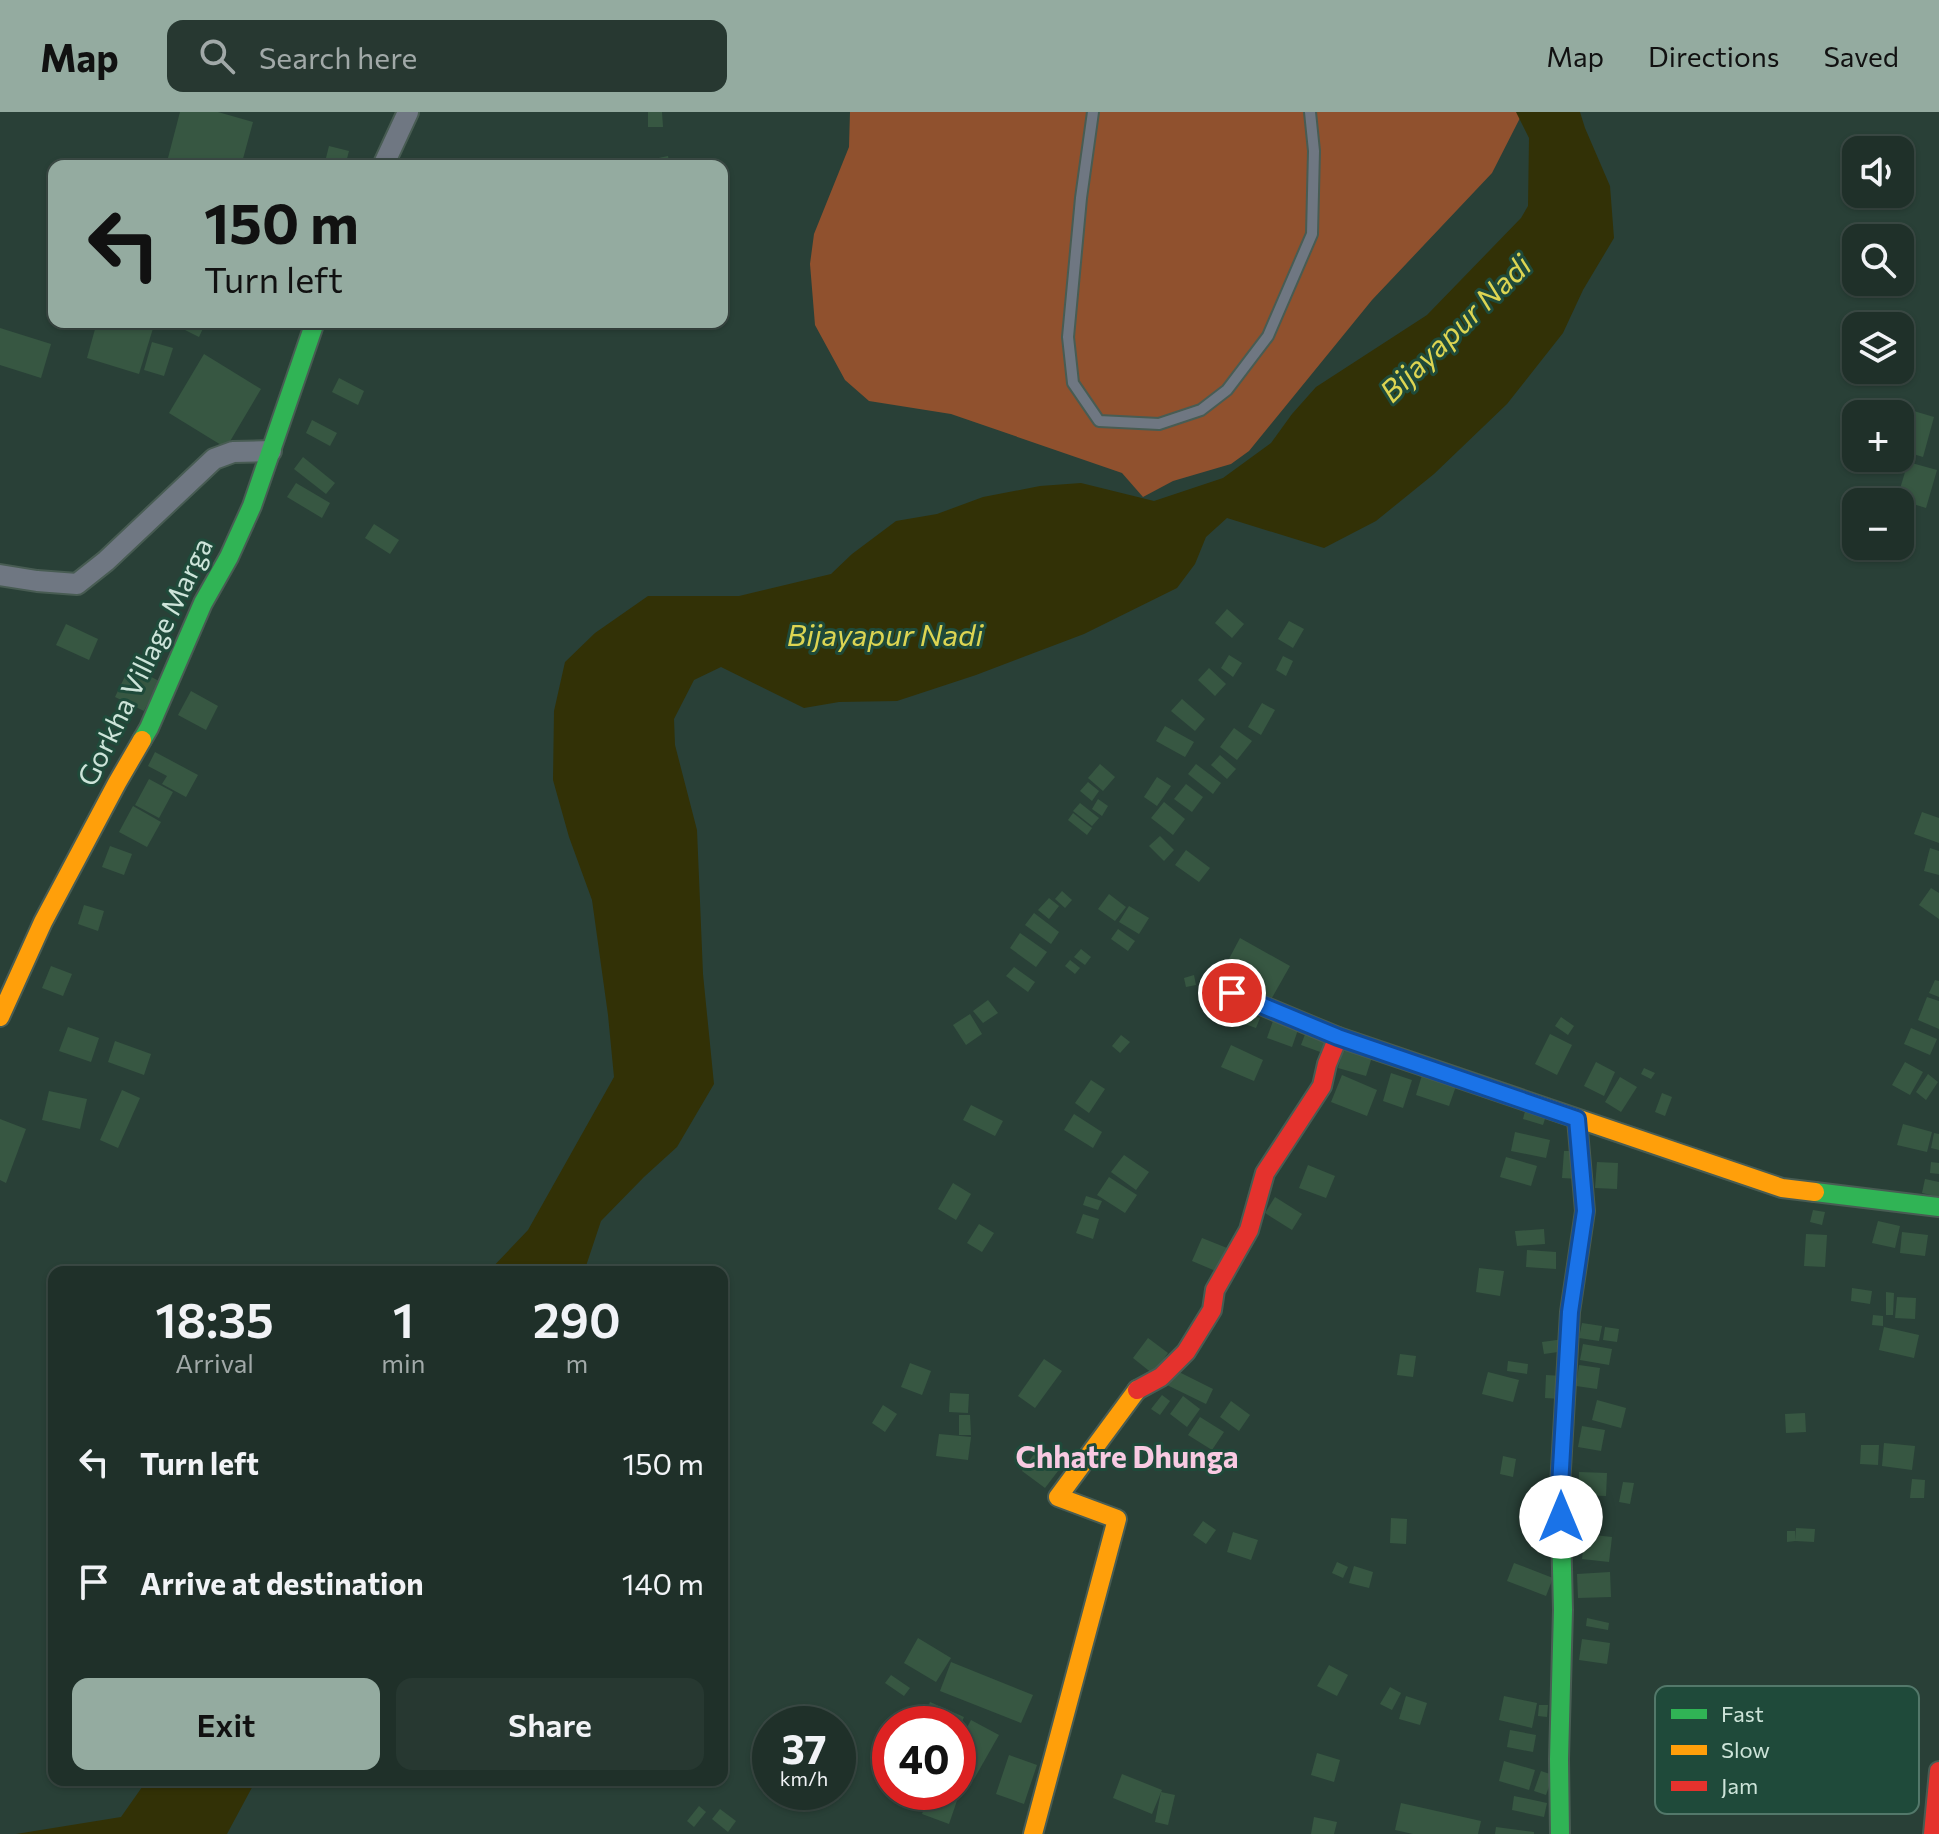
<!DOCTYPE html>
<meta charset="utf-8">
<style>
body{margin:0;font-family:Commissioner,sans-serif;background:#273831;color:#f1f3f6;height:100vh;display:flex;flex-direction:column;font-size:30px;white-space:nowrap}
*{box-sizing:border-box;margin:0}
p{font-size:26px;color:#a1a9a8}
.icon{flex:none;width:44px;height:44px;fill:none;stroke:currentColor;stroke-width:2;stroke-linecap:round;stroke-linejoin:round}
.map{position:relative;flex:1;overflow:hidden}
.details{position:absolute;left:48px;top:1154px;width:680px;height:520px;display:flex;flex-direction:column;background:#1f3029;border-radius:16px;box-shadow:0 2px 6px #0004,0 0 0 2px #3c4b46}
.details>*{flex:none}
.hud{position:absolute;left:48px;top:48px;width:680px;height:168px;border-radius:16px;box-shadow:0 2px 6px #0004,0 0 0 2px #3c4b46;background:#94aba0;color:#111;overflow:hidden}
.controls{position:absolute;left:1842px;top:24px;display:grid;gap:16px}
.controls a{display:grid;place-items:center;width:72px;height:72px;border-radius:16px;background:#1f3029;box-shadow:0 2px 6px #0004,0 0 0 2px #3c4b46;font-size:40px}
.speed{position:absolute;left:752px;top:1594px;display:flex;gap:16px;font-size:40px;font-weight:700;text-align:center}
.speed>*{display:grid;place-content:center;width:104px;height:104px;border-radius:50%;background:#1f3029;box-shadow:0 2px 6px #0004,0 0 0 2px #3c4b46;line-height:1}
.speed small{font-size:20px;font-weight:400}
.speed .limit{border:12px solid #d22;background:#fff;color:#111}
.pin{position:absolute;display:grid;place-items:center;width:68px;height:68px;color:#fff;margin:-34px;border:4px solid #fff;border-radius:50%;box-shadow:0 2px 8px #0007}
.me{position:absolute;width:88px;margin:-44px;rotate:0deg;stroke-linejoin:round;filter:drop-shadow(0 0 6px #0008)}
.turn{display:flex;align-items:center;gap:28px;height:168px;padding:0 24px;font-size:36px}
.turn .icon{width:104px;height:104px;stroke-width:2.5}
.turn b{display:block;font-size:56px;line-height:68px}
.eta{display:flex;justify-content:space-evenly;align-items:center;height:136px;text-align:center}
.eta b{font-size:48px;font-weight:600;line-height:56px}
.action{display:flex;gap:16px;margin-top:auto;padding:16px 24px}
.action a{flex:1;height:92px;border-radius:16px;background:#94aba0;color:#111;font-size:32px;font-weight:600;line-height:92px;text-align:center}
.action a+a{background:#273831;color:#f1f3f6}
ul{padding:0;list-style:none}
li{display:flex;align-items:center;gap:24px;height:120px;padding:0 24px}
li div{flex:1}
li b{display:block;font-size:30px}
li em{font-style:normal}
header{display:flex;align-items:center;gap:48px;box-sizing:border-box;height:112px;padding:0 40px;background:#94aba0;color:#111}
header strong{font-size:38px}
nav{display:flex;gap:44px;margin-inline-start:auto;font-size:28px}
.search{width:560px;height:72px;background:#273831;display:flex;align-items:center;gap:20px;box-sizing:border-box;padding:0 28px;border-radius:16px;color:#a1a9a8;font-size:30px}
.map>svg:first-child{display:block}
.green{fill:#90512e}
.water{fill:#323106}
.building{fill:#375742}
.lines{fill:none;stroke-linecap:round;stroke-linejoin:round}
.lane-casing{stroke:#485c53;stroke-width:14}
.street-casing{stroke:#485c53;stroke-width:24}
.fast-casing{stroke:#485c53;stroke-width:22}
.slow-casing{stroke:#485c53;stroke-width:22}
.jam-casing{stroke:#485c53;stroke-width:22}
.lane{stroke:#6f7782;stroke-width:10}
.street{stroke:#6f7782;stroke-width:20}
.fast{stroke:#30b455;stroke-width:18}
.slow{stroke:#ff9f0a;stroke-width:18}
.jam{stroke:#e5322d;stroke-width:18}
.route-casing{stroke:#114b97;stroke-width:20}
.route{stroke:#1a73e8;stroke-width:14}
.labels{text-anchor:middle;stroke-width:6;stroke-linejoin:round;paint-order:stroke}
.street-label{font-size:28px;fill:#cde4d9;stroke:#1f4a3a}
.water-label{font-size:30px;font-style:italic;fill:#ddd552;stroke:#1f4a3a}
.neighbourhood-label{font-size:30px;font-weight:bold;fill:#f8cae2;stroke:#1f4a3a}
.key{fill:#1f4a3a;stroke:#53786a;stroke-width:2}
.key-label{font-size:22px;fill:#cde4d9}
</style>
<header>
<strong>Map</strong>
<div class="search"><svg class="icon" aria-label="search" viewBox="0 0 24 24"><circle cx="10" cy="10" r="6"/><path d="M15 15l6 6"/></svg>Search here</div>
<nav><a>Map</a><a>Directions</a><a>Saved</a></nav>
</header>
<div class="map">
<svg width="1939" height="1722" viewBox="0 0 1939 1722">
<rect width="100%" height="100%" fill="#294037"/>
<polygon class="green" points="850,0 1529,0 1520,6 1492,61 1372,188 1249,339 1231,352 1173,369 1143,385 1122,361 951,302 869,289 845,268 815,213 810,152 814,122 849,35"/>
<g class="water">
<polygon points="1516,0 1580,0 1585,16 1610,74 1614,126 1583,178 1563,221 1507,292 1434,362 1376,409 1324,436 1227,406 1206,425 1195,452 1177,476 1084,522 976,563 897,589 839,590 804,596 721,555 694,568 674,607 675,633 697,718 703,862 714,972 677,1035 644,1065 601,1109 584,1160 488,1160 528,1118 614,965 608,903 592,788 569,725 553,668 554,599 565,550 595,521 648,484 739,484 831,462 852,442 896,409 937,402 983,385 1040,374 1081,371 1154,389 1223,366 1271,331 1292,302 1316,275 1427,203 1521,106 1528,94 1529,26"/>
<polygon points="147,1668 256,1668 227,1722 16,1722 121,1705"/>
</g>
<g class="building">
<polygon points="180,0 218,0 253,10 241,54 197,54 168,46"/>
<polygon points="648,0 662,0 663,15 648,15"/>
<polygon points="329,34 349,39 345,54 324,54"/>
<polygon points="668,44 670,54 655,54 654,47"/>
<polygon points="97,210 142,210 154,213 139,262 87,246"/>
<polygon points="186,210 206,210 199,225 183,217"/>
<polygon points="0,216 51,232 41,266 0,253"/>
<polygon points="152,230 173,236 164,264 144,258"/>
<polygon points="204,242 261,277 226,336 169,301"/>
<polygon points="339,266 364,279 358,293 332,280"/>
<polygon points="1907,297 1934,305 1923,345 1900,338 1900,322"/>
<polygon points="312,308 337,321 330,334 306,321"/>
<polygon points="303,345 335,371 326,382 294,357"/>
<polygon points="1908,350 1937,358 1926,396 1897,387"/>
<polygon points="296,371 330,391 322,406 287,385"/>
<polygon points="374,412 399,428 390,442 365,426"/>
<polygon points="1227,497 1244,512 1232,526 1215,511"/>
<polygon points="1289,509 1304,517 1293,536 1278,527"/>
<polygon points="66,512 98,527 89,548 56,533"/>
<polygon points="1229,543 1242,551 1233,565 1221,556"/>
<polygon points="1283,544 1293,549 1286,564 1276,558"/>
<polygon points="130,554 159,569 144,599 115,585"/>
<polygon points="1209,556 1226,572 1215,584 1198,568"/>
<polygon points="191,579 218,594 206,618 178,603"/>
<polygon points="1182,587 1205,607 1195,619 1171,599"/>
<polygon points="1262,591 1275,598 1261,623 1248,615"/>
<polygon points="1165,614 1194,630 1185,645 1156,629"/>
<polygon points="1234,616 1252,629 1237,648 1220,635"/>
<polygon points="155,640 198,663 186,685 162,672 167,664 148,654"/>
<polygon points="1220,643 1236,657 1227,667 1211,653"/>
<polygon points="1100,652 1115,665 1103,679 1088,666"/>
<polygon points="1196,652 1221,671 1213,682 1188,662"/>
<polygon points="1157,665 1171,674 1157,694 1144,685"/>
<polygon points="149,667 173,680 159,706 135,693"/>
<polygon points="1088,670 1099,679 1092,689 1080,679"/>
<polygon points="1186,672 1203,685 1192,700 1174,687"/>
<polygon points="1098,687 1108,694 1102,704 1092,697"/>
<polygon points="1164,690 1185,707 1173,723 1151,706"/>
<polygon points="1080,691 1099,706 1092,714 1073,699"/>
<polygon points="133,694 161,710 147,735 119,720"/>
<polygon points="1922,700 1939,706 1939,731 1914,722"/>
<polygon points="1073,701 1092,716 1087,723 1068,708"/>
<polygon points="1160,724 1174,738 1164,749 1149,734"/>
<polygon points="110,734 132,742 124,763 102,755"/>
<polygon points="1930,736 1939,739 1939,763 1924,759"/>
<polygon points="1186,738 1210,756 1199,770 1175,753"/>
<polygon points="1931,776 1939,781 1939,807 1919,793"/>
<polygon points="1062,779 1072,788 1065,796 1055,787"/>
<polygon points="1109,782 1126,795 1115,809 1098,797"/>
<polygon points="1049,786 1059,794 1049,807 1038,798"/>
<polygon points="84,793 104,799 98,819 78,812"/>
<polygon points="1129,794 1149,806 1139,822 1119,810"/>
<polygon points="1034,801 1059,820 1051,832 1025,813"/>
<polygon points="1118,817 1135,829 1128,839 1111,827"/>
<polygon points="1020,821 1047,840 1036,855 1010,836"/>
<polygon points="1240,826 1290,854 1269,891 1220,864"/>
<polygon points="1081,837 1091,845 1085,853 1074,845"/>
<polygon points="1070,848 1080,856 1075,862 1065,854"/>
<polygon points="51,854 72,862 63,884 42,876"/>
<polygon points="1014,855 1035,870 1028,880 1006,864"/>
<polygon points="1194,863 1196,873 1186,875 1184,866"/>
<polygon points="1935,868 1939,869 1939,885 1929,881"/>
<polygon points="1927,885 1939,889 1939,917 1918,908"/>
<polygon points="988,888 998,901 983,911 973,899"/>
<polygon points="1213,891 1232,896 1229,910 1209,905"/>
<polygon points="1240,900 1260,906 1256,916 1236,909"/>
<polygon points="970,902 982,922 966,933 953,913"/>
<polygon points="1561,905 1574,914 1568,923 1555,914"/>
<polygon points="1274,906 1299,915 1292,935 1267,926"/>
<polygon points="68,915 99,926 91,950 59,939"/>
<polygon points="1911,916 1937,927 1930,943 1904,932"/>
<polygon points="1307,917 1329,925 1323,941 1301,933"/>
<polygon points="1550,922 1572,933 1557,963 1535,952"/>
<polygon points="1121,923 1130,930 1120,941 1112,934"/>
<polygon points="115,929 151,942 144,963 108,950"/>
<polygon points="1231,933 1263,948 1254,969 1221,955"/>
<polygon points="1344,936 1372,945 1366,964 1338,956"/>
<polygon points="1596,950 1615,960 1604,984 1584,974"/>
<polygon points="1905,950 1923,960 1910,983 1892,973"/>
<polygon points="1644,956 1655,961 1651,967 1641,962"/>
<polygon points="1391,961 1412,968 1403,996 1383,989"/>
<polygon points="1928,962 1938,970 1926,988 1916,980"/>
<polygon points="1342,963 1377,978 1367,1004 1331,990"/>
<polygon points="1422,963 1456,974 1449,994 1416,983"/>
<polygon points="1620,965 1637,975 1621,1000 1605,990"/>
<polygon points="1091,968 1105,977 1089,1001 1075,991"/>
<polygon points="122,978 140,986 118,1036 100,1028"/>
<polygon points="49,979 87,987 80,1017 42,1008"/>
<polygon points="1662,981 1672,985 1665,1004 1655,1000"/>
<polygon points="971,993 1003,1009 995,1024 963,1008"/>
<polygon points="1526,995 1547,1001 1543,1013 1523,1007"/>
<polygon points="1074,1002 1102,1020 1093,1036 1064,1018"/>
<polygon points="0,1007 26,1017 6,1071 0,1068"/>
<polygon points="1903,1012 1932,1020 1927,1040 1897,1033"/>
<polygon points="1515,1020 1550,1028 1546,1046 1511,1039"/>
<polygon points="1934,1021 1939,1022 1939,1038 1931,1036"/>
<polygon points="1564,1039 1579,1039 1578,1067 1562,1066"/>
<polygon points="1124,1043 1149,1060 1136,1078 1111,1060"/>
<polygon points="1506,1045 1537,1054 1531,1074 1500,1065"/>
<polygon points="1597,1050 1618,1051 1617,1077 1595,1076"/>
<polygon points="1931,1050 1939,1051 1939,1062 1930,1061"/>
<polygon points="1308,1053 1335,1064 1326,1086 1299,1076"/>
<polygon points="1109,1065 1137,1083 1125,1101 1097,1083"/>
<polygon points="1925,1067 1939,1070 1939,1085 1922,1081"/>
<polygon points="953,1071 971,1082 956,1108 938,1097"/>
<polygon points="1086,1084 1102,1089 1098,1098 1083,1093"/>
<polygon points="1275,1085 1302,1102 1292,1118 1265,1101"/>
<polygon points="1813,1098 1825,1100 1822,1113 1810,1110"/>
<polygon points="1083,1102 1099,1107 1093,1127 1076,1121"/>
<polygon points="1878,1109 1900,1114 1895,1136 1872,1131"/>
<polygon points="979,1112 994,1121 982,1140 967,1131"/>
<polygon points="1544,1117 1545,1132 1517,1134 1515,1119"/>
<polygon points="1902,1120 1928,1123 1925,1144 1900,1141"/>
<polygon points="1806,1122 1827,1123 1825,1155 1804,1154"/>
<polygon points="1202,1126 1227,1136 1218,1160 1192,1149"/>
<polygon points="1527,1138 1556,1140 1556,1157 1526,1155"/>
<polygon points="1479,1156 1504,1159 1500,1184 1476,1180"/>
<polygon points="1852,1176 1872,1179 1870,1192 1851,1189"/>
<polygon points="1886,1180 1894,1181 1893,1203 1886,1203"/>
<polygon points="1897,1185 1916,1186 1915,1207 1895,1206"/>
<polygon points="1873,1203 1883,1204 1883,1214 1872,1213"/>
<polygon points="1582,1211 1602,1214 1599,1229 1579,1226"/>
<polygon points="1605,1215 1619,1217 1617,1230 1603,1228"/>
<polygon points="1884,1215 1919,1223 1914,1246 1879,1238"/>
<polygon points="1148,1226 1168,1241 1153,1262 1133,1246"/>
<polygon points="1564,1227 1565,1239 1544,1242 1542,1230"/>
<polygon points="1583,1232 1612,1237 1609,1253 1580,1248"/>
<polygon points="1400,1242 1416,1244 1413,1265 1397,1263"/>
<polygon points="1044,1247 1062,1259 1035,1296 1018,1284"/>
<polygon points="1508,1249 1528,1252 1527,1262 1507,1259"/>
<polygon points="910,1251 931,1259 922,1283 901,1275"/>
<polygon points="1579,1253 1600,1256 1597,1277 1576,1274"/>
<polygon points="1175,1258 1213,1277 1206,1292 1167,1273"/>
<polygon points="1488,1260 1519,1268 1513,1290 1482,1282"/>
<polygon points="1546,1263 1563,1264 1561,1287 1545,1286"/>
<polygon points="950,1281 969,1282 968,1301 949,1300"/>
<polygon points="1162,1283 1170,1289 1160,1303 1151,1297"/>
<polygon points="1183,1284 1200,1297 1187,1315 1170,1302"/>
<polygon points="1597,1288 1626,1296 1621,1316 1592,1308"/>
<polygon points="1231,1289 1250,1303 1239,1319 1220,1305"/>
<polygon points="883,1293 897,1302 885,1320 872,1311"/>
<polygon points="1805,1301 1806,1320 1786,1321 1785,1302"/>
<polygon points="959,1303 970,1303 971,1323 959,1323"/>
<polygon points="1200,1305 1224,1320 1212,1338 1188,1323"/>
<polygon points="1582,1314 1605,1318 1601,1339 1578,1335"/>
<polygon points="939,1322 971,1325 968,1348 936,1344"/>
<polygon points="1884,1331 1915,1334 1912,1358 1882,1354"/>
<polygon points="1861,1333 1879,1333 1878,1353 1860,1352"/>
<polygon points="1034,1342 1058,1359 1045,1376 1022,1359"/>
<polygon points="1503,1344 1516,1347 1513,1365 1500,1362"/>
<polygon points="1579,1360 1607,1361 1606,1384 1578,1383"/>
<polygon points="1912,1367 1925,1368 1924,1386 1910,1386"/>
<polygon points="1623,1370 1634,1371 1630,1392 1619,1390"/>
<polygon points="1391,1406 1407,1407 1406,1432 1390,1431"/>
<polygon points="1203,1409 1216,1418 1206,1432 1193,1423"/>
<polygon points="1796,1416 1815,1417 1814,1430 1795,1429"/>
<polygon points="1787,1419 1795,1419 1795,1429 1787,1430"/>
<polygon points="1233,1420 1258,1428 1251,1448 1227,1440"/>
<polygon points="1585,1422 1612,1425 1609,1450 1582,1447"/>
<polygon points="1337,1450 1348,1455 1343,1466 1332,1461"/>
<polygon points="1514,1451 1553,1466 1546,1484 1507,1469"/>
<polygon points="1354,1454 1373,1460 1369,1476 1349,1471"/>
<polygon points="1610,1460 1611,1485 1578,1486 1577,1462"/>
<polygon points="1587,1506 1609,1511 1608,1518 1586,1514"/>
<polygon points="918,1526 951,1546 936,1570 904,1551"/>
<polygon points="1582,1527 1610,1531 1607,1552 1579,1548"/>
<polygon points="951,1550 1033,1583 1021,1611 940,1579"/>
<polygon points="1329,1553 1348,1563 1337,1584 1317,1574"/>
<polygon points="891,1563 910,1576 904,1584 885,1571"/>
<polygon points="1390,1575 1401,1581 1392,1598 1380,1592"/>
<polygon points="1406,1584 1427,1591 1420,1613 1399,1607"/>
<polygon points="1504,1584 1537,1591 1532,1616 1499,1608"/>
<polygon points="930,1590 964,1605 958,1619 958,1612 921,1612"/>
<polygon points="1539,1593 1548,1593 1547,1605 1538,1604"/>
<polygon points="971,1608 999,1623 974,1667 958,1658 958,1633"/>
<polygon points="1510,1618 1536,1623 1533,1640 1507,1635"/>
<polygon points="1317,1641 1340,1648 1334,1670 1311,1663"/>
<polygon points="1009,1643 1037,1653 1024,1692 996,1682"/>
<polygon points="1504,1649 1535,1658 1529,1678 1499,1669"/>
<polygon points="1541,1659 1553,1663 1546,1683 1534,1679"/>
<polygon points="1122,1662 1162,1678 1152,1702 1113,1686"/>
<polygon points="958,1669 963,1671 949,1712 922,1702 930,1680 958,1680"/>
<polygon points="1161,1680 1175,1683 1168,1713 1155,1710"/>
<polygon points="1514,1684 1547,1691 1544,1705 1512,1698"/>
<polygon points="1401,1691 1481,1709 1478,1722 1413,1722 1395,1718"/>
<polygon points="699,1694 706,1700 694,1715 687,1709"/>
<polygon points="720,1697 736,1709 728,1720 712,1707"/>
<polygon points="1314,1705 1337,1710 1334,1722 1311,1722"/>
<polygon points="1496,1715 1534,1720 1534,1722 1495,1722"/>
</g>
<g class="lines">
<g class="lane-casing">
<polyline id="lane" points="1093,0 1081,86 1068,225 1073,271 1099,309 1159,312 1201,298 1227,278 1268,224 1312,122 1314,39 1310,0"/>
</g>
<g class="street-casing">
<g id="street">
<polyline points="383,54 408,0"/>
<polyline points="0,463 37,469 77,472 106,449 214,347 233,340 271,339"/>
</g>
</g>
<g class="fast-casing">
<g id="fast">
<polyline points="142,628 149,616 203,491 229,445 252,394 315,210"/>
<polyline points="1815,1080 1939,1095"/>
<polyline points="1560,1722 1559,1647 1563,1498 1560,1374 1570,1200 1585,1099 1577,1007"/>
</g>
</g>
<g class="slow-casing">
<g id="slow">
<polyline points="1232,881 1338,925 1782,1076 1815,1080"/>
<polyline points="0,905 43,810 117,671 142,628"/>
<polyline points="1033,1722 1117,1407 1058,1385 1137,1278"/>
</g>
</g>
<g class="jam-casing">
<g id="jam">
<polyline points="1137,1278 1161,1265 1186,1240 1212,1198 1215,1178 1249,1118 1265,1061 1322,974 1327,952 1338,925"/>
<polyline points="1933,1722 1939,1659"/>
</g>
</g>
<use href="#lane" class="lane"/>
<use href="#street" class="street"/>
<use href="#fast" class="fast"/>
<use href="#slow" class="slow"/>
<use href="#jam" class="jam"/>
</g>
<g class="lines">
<g class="route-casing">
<polyline id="route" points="1232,881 1338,925 1577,1007 1585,1099 1570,1200 1560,1374 1561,1405"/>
</g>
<use href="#route" class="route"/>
</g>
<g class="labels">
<g class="street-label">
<text transform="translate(145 550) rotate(-64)" y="10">Gorkha Village Marga</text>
</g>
<g class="water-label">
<text transform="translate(1456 217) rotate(-44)" y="10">Bijayapur Nadi</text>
<text x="885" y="534">Bijayapur Nadi</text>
</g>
<g class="neighbourhood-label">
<text x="1127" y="1356">Chhatre Dhunga</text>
</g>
</g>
<rect x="1655" y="1574" width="264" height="128" rx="12" class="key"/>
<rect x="1671" y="1597" width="36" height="10" fill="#30b455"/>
<rect x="1671" y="1633" width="36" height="10" fill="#ff9f0a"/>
<rect x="1671" y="1669" width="36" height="10" fill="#e5322d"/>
<g class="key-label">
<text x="1721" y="1610">Fast</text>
<text x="1721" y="1646">Slow</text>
<text x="1721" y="1682">Jam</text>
</g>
</svg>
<div class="controls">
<a><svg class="icon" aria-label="sound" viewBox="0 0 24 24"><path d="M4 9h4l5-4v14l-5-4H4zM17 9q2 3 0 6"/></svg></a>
<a><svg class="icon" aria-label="search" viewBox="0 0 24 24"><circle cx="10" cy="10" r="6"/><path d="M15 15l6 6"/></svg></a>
<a><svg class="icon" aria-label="layers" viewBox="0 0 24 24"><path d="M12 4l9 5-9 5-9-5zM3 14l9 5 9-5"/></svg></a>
<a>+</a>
<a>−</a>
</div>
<div class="speed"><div>37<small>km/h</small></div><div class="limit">40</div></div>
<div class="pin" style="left:1232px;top:881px;background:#d93025"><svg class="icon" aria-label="arrive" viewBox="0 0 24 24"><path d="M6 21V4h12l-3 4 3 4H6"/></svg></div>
<svg class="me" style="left:1561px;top:1405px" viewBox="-20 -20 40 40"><circle r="19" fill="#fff"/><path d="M0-13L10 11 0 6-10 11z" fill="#1a73e8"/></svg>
<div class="hud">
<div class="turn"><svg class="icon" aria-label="left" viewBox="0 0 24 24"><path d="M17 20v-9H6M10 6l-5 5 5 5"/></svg><div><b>150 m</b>Turn left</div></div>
</div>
<section class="details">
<div class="eta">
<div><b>18:35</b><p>Arrival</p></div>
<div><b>1</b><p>min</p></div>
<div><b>290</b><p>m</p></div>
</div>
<ul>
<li><svg class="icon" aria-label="left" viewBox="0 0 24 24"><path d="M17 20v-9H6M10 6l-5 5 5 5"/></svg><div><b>Turn left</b></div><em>150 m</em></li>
<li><svg class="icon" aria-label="arrive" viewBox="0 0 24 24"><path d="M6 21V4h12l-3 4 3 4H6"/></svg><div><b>Arrive at destination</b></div><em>140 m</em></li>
</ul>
<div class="action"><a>Exit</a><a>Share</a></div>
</section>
</div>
